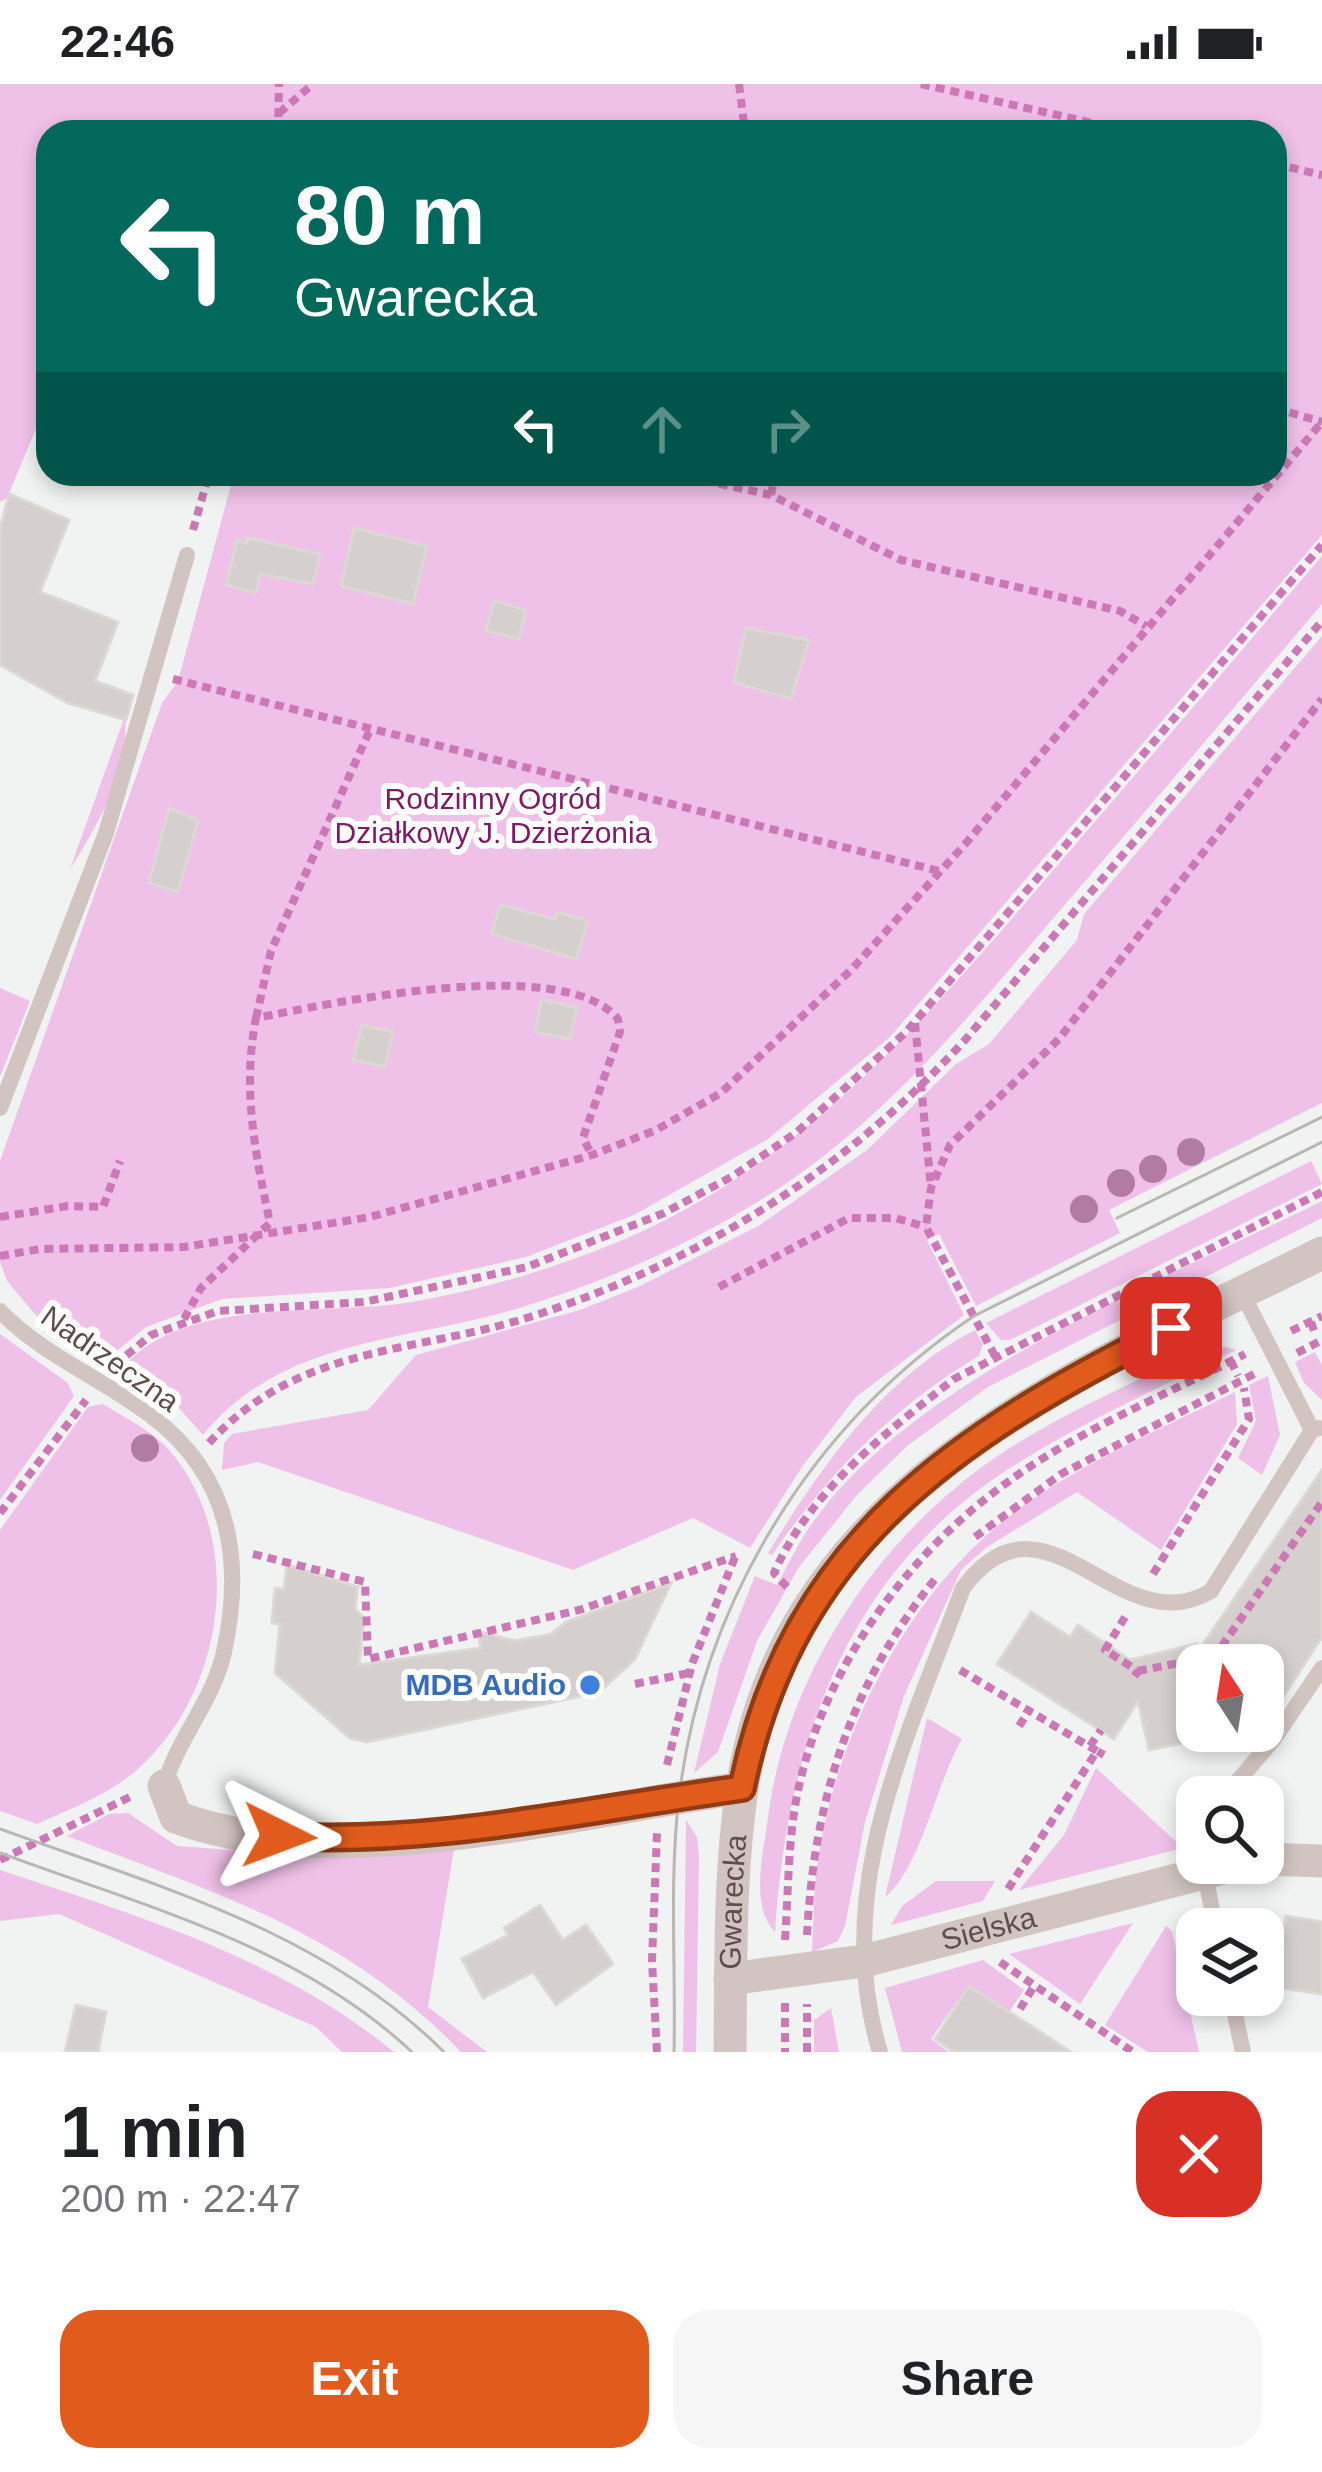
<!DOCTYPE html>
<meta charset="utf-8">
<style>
body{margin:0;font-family:Arial,sans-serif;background:#f6f6f6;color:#202124;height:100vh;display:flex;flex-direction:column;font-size:45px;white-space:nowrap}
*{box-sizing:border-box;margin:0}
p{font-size:39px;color:#757577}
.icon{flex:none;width:66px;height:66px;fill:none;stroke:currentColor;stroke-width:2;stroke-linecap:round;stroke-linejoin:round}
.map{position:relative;height:1968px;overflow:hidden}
.side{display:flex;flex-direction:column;background:#fff;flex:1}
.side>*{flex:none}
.banner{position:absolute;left:36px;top:36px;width:1251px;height:366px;border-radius:36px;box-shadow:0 6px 18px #0003;background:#00695c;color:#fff;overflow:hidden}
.needle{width:78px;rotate:348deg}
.fabs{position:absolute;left:1176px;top:1560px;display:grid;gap:24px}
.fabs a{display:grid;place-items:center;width:108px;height:108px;border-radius:24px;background:#fff;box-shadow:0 6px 18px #0003;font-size:60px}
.pin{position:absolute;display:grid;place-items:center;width:102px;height:102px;color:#fff;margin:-51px;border-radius:24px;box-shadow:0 6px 18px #0006}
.me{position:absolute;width:132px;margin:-66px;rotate:93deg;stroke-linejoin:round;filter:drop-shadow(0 0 9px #0008)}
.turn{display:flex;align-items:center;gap:42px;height:252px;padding:0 60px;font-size:54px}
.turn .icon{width:156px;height:156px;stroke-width:2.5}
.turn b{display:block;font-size:84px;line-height:102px}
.lanes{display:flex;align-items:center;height:114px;padding:0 60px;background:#0003;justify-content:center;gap:60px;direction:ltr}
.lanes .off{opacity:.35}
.round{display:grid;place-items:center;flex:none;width:126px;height:126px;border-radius:36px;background:#f6f6f6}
.headline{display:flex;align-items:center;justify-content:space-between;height:204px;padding:0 60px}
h1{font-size:72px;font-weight:600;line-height:90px}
.action{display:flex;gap:24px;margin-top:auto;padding:24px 60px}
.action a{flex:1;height:138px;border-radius:36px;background:#e15b1c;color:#fff;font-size:48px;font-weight:600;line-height:138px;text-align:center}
.action a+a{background:#f6f6f6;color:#202124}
.status{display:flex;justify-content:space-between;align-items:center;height:84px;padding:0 60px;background:#fff;direction:ltr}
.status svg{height:33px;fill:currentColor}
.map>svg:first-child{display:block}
.green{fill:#efc0e8}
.building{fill:#d5d0cd;stroke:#dcd8d4;stroke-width:3}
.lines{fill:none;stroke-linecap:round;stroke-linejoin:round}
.path{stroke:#cd78b6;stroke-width:8;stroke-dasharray:9 6;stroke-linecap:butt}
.service{stroke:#d2c5c1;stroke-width:16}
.minor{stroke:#d2c5c1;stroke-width:33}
.tram{stroke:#bab6b3;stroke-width:3}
.tree{fill:#b27ba4}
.route-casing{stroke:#923b12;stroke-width:30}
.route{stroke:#e15b1c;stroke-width:21}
.shop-dot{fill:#3f7fe0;stroke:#fff;stroke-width:4.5}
.labels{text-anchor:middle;stroke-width:12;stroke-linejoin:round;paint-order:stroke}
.park-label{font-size:30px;fill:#7f1965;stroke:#fff}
.street-label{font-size:30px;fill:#5e4d48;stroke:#fff}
.shop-label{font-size:30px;font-weight:bold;fill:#366cbe;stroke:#fff;text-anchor:end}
</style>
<div class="status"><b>22:46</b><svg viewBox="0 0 49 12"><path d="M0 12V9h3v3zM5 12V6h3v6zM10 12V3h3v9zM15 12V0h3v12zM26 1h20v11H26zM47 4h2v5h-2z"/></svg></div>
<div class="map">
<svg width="1322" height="1968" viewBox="0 0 1322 1968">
<rect width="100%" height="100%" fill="#f0f3f2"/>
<g class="green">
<polygon points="0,0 1322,0 1322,451 890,953 768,1055 634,1131 526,1173 390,1204 222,1215 146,1243 106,1276 39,1235 7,1197 0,1178 0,1077 162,619 178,597 234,390 1275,390 1275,48 48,48 48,343 38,340 7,414 0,418"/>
<path d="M1322,472V520C1234,624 1145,728 1056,831C967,935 881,1041 764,1114C687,1162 603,1199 516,1225C405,1258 282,1254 203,1351L178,1323L120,1287C180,1210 324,1233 412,1218C475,1207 536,1190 595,1167C797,1091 926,935 1062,776C1149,675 1235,574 1322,472Z"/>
<polygon points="1322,552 1322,1019 1109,1126 1120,1149 976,1222 939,1150 927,1156 964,1231 856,1313 804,1380 750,1464 693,1434 573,1486 258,1378 222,1386 224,1359 232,1350 368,1326 416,1271 580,1226 638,1203 760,1141 867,1066 956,980 989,960 1077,856 1084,830"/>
<path d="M125,632C130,686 98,741 70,785Z"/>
<polygon points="0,904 30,917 0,993"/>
<polygon points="1311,1077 1322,1100 1010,1256 1001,1256 986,1239"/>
<path d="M1322,1117V1134L988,1303L907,1362L857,1411L799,1483L757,1557L718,1668L694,1689L720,1580L755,1492L777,1501C790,1477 802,1451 819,1430C925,1290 1166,1195 1322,1117Z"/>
<path d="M975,1246L983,1260L979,1272C894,1322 827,1391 772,1471L768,1469C821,1383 883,1293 975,1246Z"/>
<polygon points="0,1250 68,1299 74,1312 0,1416"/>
<path d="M1226,1263L1236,1266C1157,1305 1075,1341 1001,1390C842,1497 787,1666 775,1848C749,1821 764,1767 768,1733C786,1596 870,1465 982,1383C1047,1335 1127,1303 1199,1266Z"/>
<polygon points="1315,1268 1322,1281 1322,1316 1304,1299 1295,1278"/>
<polygon points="1268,1292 1280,1351 1262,1391 1238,1374 1256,1337 1249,1301"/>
<path d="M1235,1308L1237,1340L1161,1466L1077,1408L987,1463L961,1486L904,1612L865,1738L845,1842L838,1857L812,1868C814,1838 813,1807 818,1777C835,1656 902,1522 996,1443C1064,1386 1155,1348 1235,1308Z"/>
<path d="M103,1320C125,1334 153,1347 170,1367C246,1456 225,1606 140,1683C111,1710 72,1724 37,1740L0,1727V1446L88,1323Z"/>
<path d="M927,1634L962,1655C937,1697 920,1786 885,1813Z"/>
<polygon points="1096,1684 1183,1764 1019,1806 1064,1751"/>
<path d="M128,1729L177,1762L316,1772L454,1765L428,1923L487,1968H461C347,1849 216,1809 67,1752L109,1730Z"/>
<polygon points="686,1736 697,1753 699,1771 696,1968 683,1968"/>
<path d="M0,1786C140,1833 278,1873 394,1968H342L316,1943L59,1830L0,1837Z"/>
<polygon points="936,1797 995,1797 983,1817 891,1841 902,1822"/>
<polygon points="1133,1839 1080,1920 1009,1870"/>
<polygon points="1166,1842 1172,1847 1199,1968 1148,1968 1105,1941"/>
<polygon points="983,1876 1024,1906 1009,1928 968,1902 931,1955 949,1968 902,1968 885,1904"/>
<polygon points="831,1924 839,1968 814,1968 814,1936"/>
</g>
<g class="building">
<polygon points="9,410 69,436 40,508 118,538 95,597 133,611 126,636 68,619 0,581 0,445"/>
<polygon points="354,444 427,462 413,520 341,502"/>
<polygon points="248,454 320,470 313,500 260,490 256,509 226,501 237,456 247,459"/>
<polygon points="494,517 526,526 519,555 486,547"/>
<polygon points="746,544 809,556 791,615 734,598"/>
<polygon points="169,724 198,736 178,808 149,799"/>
<polygon points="500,821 555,835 557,828 588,837 576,875 492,850"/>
<polygon points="541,916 577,923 570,955 535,948"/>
<polygon points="362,941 393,948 385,983 353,976"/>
<polygon points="1322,1386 1322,1553 1263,1644 1263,1581 1197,1581 1197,1656 1149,1666 1138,1617 1114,1655 997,1580 1031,1528 1070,1553 1078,1541 1130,1576 1197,1560 1197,1569"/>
<polygon points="287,1481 358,1503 355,1525 364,1534 359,1581 481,1564 477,1547 515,1557 551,1550 566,1538 671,1499 635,1575 599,1608 367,1658 350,1654 275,1589 280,1540 272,1539 275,1504 284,1505"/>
<polygon points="540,1821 563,1856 586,1841 613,1880 556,1921 533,1888 483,1914 462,1875 508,1851 504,1844"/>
<polygon points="1286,1832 1322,1838 1322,1910 1274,1903"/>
<polygon points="969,1902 1022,1936 1071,1968 954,1968 935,1955"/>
<polygon points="76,1921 106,1928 98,1968 65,1968"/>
</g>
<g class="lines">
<g class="path">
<polyline points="739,0 745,48"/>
<polyline points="921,0 1132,48"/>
<polyline points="279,29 313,0"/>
<polyline points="278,48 279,0"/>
<polyline points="1275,80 1322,91"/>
<polyline points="1275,324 1322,338"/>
<polyline points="675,390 771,411 901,476 1120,527 1146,542"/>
<polyline points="771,411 775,390"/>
<polyline points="193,446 209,390"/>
<polyline points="173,595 939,787"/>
<polyline points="256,934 271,867 369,648"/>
<polyline points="915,939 931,1103"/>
<polyline points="0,1133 68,1122 103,1123 120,1077"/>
<polyline points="0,1172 40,1165 184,1163 370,1133 592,1071 656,1046 721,1009 852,885 966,759 1322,338"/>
<polyline points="719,1203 849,1134 895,1134 926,1143"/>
<path d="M184,1235L201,1204L270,1139C255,1069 242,1005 256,934C333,919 563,869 618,935L620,948L583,1054L592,1071"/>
<polyline points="1311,1238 1316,1252"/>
<polyline points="1291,1247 1322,1232"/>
<polyline points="1297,1269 1322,1256"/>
<polyline points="995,1272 926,1143 931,1104 950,1061 1059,955 1322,615"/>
<polyline points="1231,1277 1238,1292"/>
<polyline points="115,1281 151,1251 218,1227 364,1218 527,1183 664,1129 733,1092 797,1048 906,948 1322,461"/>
<path d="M209,1359C299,1260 415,1270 533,1232C701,1177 845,1087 965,956L1322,537"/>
<polyline points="0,1429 86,1316"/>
<polyline points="975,1453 1061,1390 1256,1289"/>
<polyline points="253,1470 365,1498 368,1575 579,1526 736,1472"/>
<polyline points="1153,1490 1249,1335 1244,1304"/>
<path d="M787,1503L774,1489C810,1407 885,1349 954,1295L1322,1108"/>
<polyline points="1125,1533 1105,1566 1138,1587 1134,1593"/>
<polyline points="960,1586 1097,1667"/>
<polyline points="1138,1587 1215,1572 1322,1418"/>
<polyline points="635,1600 689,1589"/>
<polyline points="1019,1642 1030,1625"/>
<polyline points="1090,1662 1101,1646"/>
<polyline points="667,1681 692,1580 735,1473"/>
<polyline points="0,1776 134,1711"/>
<polyline points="1008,1805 1097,1667 1104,1671"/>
<path d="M807,1851C814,1717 850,1600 936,1494"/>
<path d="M785,1856C788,1814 788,1770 794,1729C814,1598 900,1476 1005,1400C1078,1346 1166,1311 1245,1270"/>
<polyline points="1000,1878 1133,1968"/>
<polyline points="785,1919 785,1968"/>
<polyline points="1020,1925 1034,1902"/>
<polyline points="657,1968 652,1877 657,1749"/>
<polyline points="807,1968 807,1920"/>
</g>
<g class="service">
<polyline points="0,1024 106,749 187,471"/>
<polyline points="1242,1209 1312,1346 1319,1344"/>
<path d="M0,1227C44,1272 100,1293 150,1331C230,1390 244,1476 224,1568C214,1615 177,1656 164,1702"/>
<polyline points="1224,1713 1273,1656 1322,1584"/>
<polyline points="1204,1786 1216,1845"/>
<polyline points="1231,1911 1243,1968"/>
<path d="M880,1968C830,1806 908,1653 963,1504C1046,1392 1119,1563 1211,1507L1312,1346"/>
</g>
<g class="minor">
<path d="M164,1702L176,1733C335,1794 577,1726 742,1704"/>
<polyline points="1263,1775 1322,1777"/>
<path id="s1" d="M730,1895L864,1877L1242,1779"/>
<path id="s2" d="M730,1968C731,1881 729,1792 742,1705C788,1400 1080,1290 1322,1169"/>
</g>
<g class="tram">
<polyline points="1117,1134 1322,1033"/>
<path d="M0,1745C157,1802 323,1847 444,1968"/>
<path d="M0,1769C143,1822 298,1861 412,1968"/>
<path d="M674,1968C676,1884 669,1796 679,1713C703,1518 811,1341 974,1232L1322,1058"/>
</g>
</g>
<g class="tree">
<circle cx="1191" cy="1068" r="14"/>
<circle cx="1153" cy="1085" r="14"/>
<circle cx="1121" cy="1099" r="14"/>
<circle cx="1084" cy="1125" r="14"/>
<circle cx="145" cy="1364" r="14"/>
</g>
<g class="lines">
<g class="route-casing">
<path id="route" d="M279,1752C436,1761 588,1725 742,1704C793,1456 960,1350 1171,1244"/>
</g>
<use href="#route" class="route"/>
</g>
<circle class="shop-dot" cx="590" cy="1601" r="12"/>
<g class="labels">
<g class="park-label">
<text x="493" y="725">Rodzinny Ogród<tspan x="493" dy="34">Działkowy J. Dzierżonia</tspan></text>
</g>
<g class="street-label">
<text transform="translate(110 1275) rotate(35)" y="10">Nadrzeczna</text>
<text dy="10" stroke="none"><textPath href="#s2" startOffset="150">Gwarecka</textPath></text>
<text dy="10" stroke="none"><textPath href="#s1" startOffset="264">Sielska</textPath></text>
</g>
<g class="shop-label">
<text x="566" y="1611">MDB Audio</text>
</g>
</g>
</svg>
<div class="fabs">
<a><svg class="needle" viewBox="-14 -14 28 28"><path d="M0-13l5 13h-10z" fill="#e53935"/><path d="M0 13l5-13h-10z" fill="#757577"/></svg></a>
<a><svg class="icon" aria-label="search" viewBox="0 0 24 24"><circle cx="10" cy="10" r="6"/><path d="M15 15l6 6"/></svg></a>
<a><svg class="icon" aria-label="layers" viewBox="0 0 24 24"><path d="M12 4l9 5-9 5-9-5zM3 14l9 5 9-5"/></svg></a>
</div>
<div class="pin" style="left:1171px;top:1244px;background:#d93025"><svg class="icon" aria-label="arrive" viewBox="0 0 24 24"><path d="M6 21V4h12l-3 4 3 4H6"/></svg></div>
<svg class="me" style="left:279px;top:1752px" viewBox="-20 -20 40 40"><path d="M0-17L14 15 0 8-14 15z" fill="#e15b1c" stroke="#fff" stroke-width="4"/></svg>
<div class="banner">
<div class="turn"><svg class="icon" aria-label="left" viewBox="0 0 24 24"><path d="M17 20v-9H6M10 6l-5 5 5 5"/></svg><div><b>80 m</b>Gwarecka</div></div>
<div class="lanes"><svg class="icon" aria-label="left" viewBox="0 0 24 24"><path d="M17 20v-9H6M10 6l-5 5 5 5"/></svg><svg class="icon off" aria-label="ahead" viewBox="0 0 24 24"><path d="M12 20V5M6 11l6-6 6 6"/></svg><svg class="icon off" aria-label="right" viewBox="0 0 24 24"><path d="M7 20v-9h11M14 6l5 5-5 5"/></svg></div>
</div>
</div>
<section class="side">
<div class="headline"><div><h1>1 min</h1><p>200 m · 22:47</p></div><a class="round" style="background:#d93025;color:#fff"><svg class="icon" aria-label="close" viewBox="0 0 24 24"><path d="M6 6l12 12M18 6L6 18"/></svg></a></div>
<div class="action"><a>Exit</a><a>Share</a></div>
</section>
